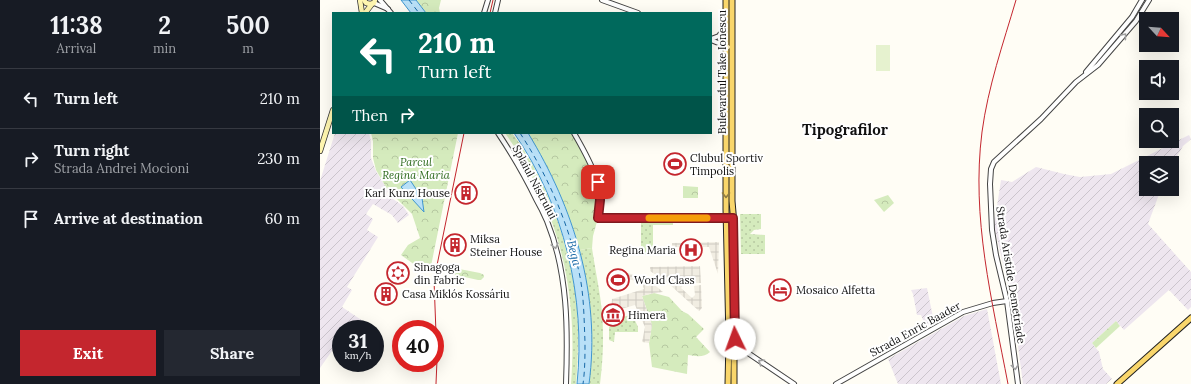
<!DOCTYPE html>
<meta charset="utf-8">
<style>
body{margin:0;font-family:Lora,serif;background:#242831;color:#f1f3f6;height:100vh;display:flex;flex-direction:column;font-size:15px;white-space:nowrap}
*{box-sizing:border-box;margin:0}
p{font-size:13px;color:#9ea1a6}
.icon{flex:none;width:22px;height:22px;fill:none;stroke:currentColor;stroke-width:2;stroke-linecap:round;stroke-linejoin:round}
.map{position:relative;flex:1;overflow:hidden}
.side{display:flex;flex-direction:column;background:#171b24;width:320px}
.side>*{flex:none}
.banner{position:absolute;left:12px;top:12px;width:380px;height:122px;border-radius:0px;box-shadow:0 4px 16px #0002;background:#00695c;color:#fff;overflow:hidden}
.needle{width:26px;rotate:116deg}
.tools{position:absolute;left:819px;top:12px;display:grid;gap:8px}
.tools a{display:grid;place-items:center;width:40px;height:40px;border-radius:0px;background:#171b24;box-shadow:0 4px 16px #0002;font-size:20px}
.speed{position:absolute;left:12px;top:320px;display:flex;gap:8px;font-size:20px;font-weight:700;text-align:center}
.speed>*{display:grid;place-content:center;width:52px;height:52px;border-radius:50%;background:#171b24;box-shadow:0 4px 16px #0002;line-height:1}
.speed small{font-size:10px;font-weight:400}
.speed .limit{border:6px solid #d22;background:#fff;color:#111}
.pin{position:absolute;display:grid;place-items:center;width:34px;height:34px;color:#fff;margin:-17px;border-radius:8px;box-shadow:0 2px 6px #0006}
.me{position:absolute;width:44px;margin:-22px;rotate:357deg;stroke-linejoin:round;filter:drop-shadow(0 0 3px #0008)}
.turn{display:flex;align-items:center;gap:14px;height:84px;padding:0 20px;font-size:18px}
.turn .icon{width:52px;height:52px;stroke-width:2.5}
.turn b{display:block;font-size:28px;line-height:34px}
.then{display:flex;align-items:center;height:38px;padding:0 20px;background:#0003;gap:8px;font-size:15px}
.eta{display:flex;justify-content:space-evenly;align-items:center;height:68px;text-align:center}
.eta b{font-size:24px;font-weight:800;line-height:28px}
.cta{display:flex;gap:8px;margin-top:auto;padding:8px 20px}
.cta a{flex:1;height:46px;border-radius:0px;background:#c4262e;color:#fff;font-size:16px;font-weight:800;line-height:46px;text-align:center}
.cta a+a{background:#242831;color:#f1f3f6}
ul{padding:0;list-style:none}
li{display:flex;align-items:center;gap:12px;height:60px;padding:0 20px;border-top:1px solid #363941}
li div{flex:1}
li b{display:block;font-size:15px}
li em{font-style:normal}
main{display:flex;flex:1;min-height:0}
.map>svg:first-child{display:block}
.industrial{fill:url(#industrial-furrows)}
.grass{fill:url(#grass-dots)}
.park{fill:url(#park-crowns)}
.pitch{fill:#e6f2cf}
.plaza{fill:url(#plaza-grid)}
.water{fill:#b9e0f7;stroke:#3f96cf}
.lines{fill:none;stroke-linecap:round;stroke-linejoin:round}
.ferry{stroke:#1768a6;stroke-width:1;stroke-dasharray:5 4;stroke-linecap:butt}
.tertiary-casing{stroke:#444;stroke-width:6}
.secondary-casing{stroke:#333;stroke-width:6}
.primary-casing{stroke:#222;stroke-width:7}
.tertiary{stroke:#fff;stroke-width:4}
.secondary{stroke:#fff6b0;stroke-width:4.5}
.primary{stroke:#f9d66b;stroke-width:5}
.tram{stroke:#c4262e;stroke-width:1}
.rail{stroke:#c4262e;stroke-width:1}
.oneway{stroke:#a0a0a0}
.oneway2{stroke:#917d42}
.route-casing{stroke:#7f191e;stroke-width:10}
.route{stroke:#c4262e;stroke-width:7}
.slow{stroke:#f59e0b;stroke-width:7}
.labels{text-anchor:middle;stroke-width:4;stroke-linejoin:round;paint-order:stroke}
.street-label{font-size:11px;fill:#111;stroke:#fff}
.poi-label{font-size:11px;fill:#111;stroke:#fff;text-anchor:start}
.park-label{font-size:11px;font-style:italic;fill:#2f6b1f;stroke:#fff}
.water-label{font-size:12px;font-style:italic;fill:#1768a6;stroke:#fff}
.district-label{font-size:15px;font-weight:bold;fill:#111;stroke:#fff}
</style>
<main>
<section class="side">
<div class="eta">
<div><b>11:38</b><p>Arrival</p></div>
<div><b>2</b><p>min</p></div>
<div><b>500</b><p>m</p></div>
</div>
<ul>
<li><svg class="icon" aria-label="left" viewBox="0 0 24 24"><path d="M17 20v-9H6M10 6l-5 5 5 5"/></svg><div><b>Turn left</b></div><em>210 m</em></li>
<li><svg class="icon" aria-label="right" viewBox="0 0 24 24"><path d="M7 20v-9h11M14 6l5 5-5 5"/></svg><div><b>Turn right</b><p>Strada Andrei Mocioni</p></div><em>230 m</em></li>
<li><svg class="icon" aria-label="arrive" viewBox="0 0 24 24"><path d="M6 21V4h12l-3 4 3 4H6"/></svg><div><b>Arrive at destination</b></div><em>60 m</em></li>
</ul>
<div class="cta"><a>Exit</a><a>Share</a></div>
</section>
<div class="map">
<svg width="871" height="384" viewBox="0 0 871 384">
<defs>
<pattern id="industrial-furrows" width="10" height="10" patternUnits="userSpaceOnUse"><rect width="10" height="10" fill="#eee6ef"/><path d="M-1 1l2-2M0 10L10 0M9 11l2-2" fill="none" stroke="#cbc4cc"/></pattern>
<pattern id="grass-dots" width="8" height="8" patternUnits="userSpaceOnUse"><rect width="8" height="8" fill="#d5ebbd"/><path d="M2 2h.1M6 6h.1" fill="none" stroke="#b6c8a1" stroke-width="1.8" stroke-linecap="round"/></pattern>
<pattern id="park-crowns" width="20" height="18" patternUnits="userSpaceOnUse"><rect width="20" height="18" fill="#d5ebbd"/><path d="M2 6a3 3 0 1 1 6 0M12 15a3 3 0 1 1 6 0" fill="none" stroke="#b6c8a1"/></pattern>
<pattern id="plaza-grid" width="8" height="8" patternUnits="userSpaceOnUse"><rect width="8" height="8" fill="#f1ede2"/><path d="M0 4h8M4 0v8" fill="none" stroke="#cecac1"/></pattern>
</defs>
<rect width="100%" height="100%" fill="#fffdf5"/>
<g class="industrial">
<polygon points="15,133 49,133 51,142 51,158 56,171 68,191 66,194 83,206 89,215 78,223 72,215 53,204 46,214 53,219 47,230 58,237 27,287 32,290 22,307 43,321 36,329 21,329 21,338 0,368 0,181"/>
<polygon points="869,135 871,139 863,146 852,165 852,163 826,163 826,189 841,189 828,224 871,272 871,307 868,310 849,290 804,330 796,321 772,343 779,352 783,369 792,379 786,384 703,384 692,301 674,226 681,180 692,182 716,167 744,174 760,177 791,174"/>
<polygon points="607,288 614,322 606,327 601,315 597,315 593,294 591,290"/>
<polygon points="667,309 681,384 578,384 568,359 644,316"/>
</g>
<g class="grass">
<path d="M185,133H192C228,180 251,249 257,308C259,333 258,359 256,384H251C258,290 240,211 185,133Z"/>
<polygon points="420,214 441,214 441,229 434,230 430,234 445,235 445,254 421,254"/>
<polygon points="321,220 353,220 353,225 333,225 333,255 321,255"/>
<path d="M272,248C275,269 280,291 282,312C284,336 283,360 280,384H269L272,348L271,316L260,250Z"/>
<polygon points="291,312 292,321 312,314 318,327 318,332 295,332 294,342 289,340 289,327 291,326 291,325 289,325 288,313"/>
</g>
<g class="park">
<polygon points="96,0 121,0 119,8 120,13 106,13"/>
<polygon points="51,133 138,133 111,266 109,268 102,270 81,255 88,245 100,238 92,214 67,189 56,170 53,158 53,141"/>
<path d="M208,133H254L278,182V218L273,236L272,248L260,250C247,207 231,172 208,133Z"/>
<polygon points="363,186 378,187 378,198 363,198"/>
<polygon points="568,195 574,203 564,212 554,200"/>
<polygon points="129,267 160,273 164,275 164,277 161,280 158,280 127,273 125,269"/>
<path d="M334,293L349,297L362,311L368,314L384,329L376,337L390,352C384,358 375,356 368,355L367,374L332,367L329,343L332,325L322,296Z"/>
<polygon points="796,321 800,326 776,348 772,343"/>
</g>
<rect class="pitch" x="556" y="45" width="14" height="26"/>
<g class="plaza">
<polygon points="399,242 398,274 389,247 352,247 352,243"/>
<polygon points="380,266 381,283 374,283 373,277 370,276 361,288 372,298 375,295 374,286 381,285 382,308 379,311 349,284 330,271 330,267"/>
<polygon points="307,273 320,276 330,281 343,292 334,293 322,296 332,325 329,343 322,342 325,327 315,305 291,312 292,299 324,289 321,282 307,279"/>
</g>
<g class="water">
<polygon points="81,0 96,0 106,13 91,13"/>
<path d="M194,133H208C254,208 281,295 269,384H257C266,298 244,205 194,133Z"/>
<polygon points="90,180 102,198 104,212 81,187"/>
</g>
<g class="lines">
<g class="ferry">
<polyline points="89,0 99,13"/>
<path d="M200,133C228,176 248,222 259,272C264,294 264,319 265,342C265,356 265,370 263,384"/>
</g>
<g class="tertiary-casing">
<g id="tertiary">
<polyline points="60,0 71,13"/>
<polyline points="282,0 318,13"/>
<polyline points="54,3 68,9"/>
<polyline points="164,13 168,0"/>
<polyline points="175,13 178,0"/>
<polyline points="391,39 399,36 405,27"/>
<polyline points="391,40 408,47"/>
<polyline points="766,72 812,17 822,0"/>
<path d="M178,133C192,154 205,176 216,199C220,206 224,214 227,221C248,273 248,329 246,384"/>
<path d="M254,133C271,163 283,182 278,218H413"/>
<polyline points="415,338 417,344 422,349 474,384"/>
<polyline points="516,384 643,312 673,303 687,301"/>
<polyline points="698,384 687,301 676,255 672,230 670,184 671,169 674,162 721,119 756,82 778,65 816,21 829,0"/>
</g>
</g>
<g class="secondary-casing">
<g id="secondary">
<polyline points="40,0 42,13"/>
<polyline points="44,0 46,3 50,4 54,3 55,0"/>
<polyline points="45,13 52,4"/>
<polyline points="0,151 13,110"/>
</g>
</g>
<g class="primary-casing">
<g id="primary">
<polyline points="406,0 406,209 409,339 408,384"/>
<polyline points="412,0 412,201 414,224 414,384"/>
<polyline points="797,384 871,318"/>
</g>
</g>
<use href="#tertiary" class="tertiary"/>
<use href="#secondary" class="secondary"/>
<use href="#primary" class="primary"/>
<g class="tram">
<polyline points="170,13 173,0"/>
<polyline points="116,384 117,360 114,280 144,133"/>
</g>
<path class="rail" d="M688,384C672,300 651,218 662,132C668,87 683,44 696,0"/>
</g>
<defs><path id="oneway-chevron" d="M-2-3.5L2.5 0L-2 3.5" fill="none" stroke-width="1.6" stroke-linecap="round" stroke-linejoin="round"/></defs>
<g class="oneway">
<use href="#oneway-chevron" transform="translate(804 36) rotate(-50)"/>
<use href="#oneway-chevron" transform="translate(235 246) rotate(75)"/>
<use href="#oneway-chevron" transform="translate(441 362) rotate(-146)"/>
<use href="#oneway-chevron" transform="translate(695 367) rotate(82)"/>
</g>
<use class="oneway2" href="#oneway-chevron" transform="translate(406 195) rotate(90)"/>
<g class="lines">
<g class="route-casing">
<polyline id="route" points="278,182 280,200 278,218 413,218 415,339"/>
</g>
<use href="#route" class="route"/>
<polyline class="slow" points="329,218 387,218"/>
</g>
<defs>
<g id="stadium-ring" transform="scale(1.15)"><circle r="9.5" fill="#fff" stroke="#c4262e" stroke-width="1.5"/><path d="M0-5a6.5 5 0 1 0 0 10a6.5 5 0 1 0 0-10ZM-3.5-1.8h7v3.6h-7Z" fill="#c4262e"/></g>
<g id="building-ring" transform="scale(1.15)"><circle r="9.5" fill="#fff" stroke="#c4262e" stroke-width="1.5"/><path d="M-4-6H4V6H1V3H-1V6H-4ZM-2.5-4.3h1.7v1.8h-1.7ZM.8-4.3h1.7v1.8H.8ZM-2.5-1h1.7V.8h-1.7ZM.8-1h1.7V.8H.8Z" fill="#c4262e"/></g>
<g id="hospital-ring" transform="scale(1.15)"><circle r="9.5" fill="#fff" stroke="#c4262e" stroke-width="1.5"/><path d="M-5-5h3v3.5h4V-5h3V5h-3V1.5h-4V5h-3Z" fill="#c4262e"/></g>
<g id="synagogue-ring" transform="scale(1.15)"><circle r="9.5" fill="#fff" stroke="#c4262e" stroke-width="1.5"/><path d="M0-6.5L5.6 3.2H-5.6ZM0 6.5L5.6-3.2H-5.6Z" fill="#c4262e"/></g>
<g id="hotel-ring" transform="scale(1.15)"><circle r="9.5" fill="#fff" stroke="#c4262e" stroke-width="1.5"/><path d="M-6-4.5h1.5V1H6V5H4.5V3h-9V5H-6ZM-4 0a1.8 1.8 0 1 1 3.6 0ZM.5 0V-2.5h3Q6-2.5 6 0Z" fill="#c4262e"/></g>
<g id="museum-ring" transform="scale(1.15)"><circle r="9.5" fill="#fff" stroke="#c4262e" stroke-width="1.5"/><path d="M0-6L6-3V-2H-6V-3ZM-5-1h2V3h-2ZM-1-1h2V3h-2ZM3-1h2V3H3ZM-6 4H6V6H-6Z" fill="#c4262e"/></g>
</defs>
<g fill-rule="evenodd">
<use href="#stadium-ring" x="355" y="164"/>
<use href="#building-ring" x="146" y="193"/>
<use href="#building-ring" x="135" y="245"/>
<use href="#hospital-ring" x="371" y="250"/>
<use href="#synagogue-ring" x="78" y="273"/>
<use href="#stadium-ring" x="298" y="280"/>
<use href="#hotel-ring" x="460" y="290"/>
<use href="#building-ring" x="66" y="294"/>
<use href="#museum-ring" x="293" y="315"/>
</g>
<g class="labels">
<g class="street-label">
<text transform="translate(402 72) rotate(-90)" y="4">Bulevardul Take Ionescu</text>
<text transform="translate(215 182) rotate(62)" y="4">Splaiul Nistrului</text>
<text transform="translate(691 275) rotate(81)" y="4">Strada Aristide Demetriade</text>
<text transform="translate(595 329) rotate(-29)" y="4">Strada Enric Baader</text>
</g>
<g class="poi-label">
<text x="370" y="162">Clubul Sportiv<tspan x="370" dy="13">Timpolis</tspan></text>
<text x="130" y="197" text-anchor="end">Karl Kunz House</text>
<text x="150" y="243">Miksa<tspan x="150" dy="13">Steiner House</tspan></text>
<text x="356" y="254" text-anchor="end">Regina Maria</text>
<text x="94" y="271">Sinagoga<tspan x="94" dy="13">din Fabric</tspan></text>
<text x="314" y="284">World Class</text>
<text x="476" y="294">Mosaico Alfetta</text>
<text x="82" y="298">Casa Miklós Kossáriu</text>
<text x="308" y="319">Himera</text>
</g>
<g class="park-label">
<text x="96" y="166">Parcul<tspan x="96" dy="13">Regina Maria</tspan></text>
</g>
<g class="water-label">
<text transform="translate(254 253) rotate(76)" y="4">Bega</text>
</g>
<g class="district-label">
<text x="525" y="135">Tipografilor</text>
</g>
</g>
</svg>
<div class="tools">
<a><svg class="needle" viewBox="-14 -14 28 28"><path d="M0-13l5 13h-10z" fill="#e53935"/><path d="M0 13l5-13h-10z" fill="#9ea1a6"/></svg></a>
<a><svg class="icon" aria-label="sound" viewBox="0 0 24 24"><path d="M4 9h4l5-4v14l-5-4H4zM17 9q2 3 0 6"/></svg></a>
<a><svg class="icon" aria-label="search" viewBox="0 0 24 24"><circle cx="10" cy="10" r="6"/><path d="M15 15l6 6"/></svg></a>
<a><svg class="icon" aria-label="layers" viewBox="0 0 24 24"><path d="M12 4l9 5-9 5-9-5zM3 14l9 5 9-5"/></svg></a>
</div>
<div class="speed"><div>31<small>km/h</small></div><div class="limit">40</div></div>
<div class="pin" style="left:278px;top:182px;background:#d93025"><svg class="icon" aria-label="arrive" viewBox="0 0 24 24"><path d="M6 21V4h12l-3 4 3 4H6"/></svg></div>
<svg class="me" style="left:415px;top:339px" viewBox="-20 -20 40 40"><circle r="19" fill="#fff"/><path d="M0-13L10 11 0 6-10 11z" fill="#c4262e"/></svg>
<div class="banner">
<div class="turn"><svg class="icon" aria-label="left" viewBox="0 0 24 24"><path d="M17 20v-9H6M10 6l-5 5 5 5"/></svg><div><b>210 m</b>Turn left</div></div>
<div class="then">Then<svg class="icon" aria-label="right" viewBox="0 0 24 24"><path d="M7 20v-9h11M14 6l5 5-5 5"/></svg></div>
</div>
</div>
</main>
